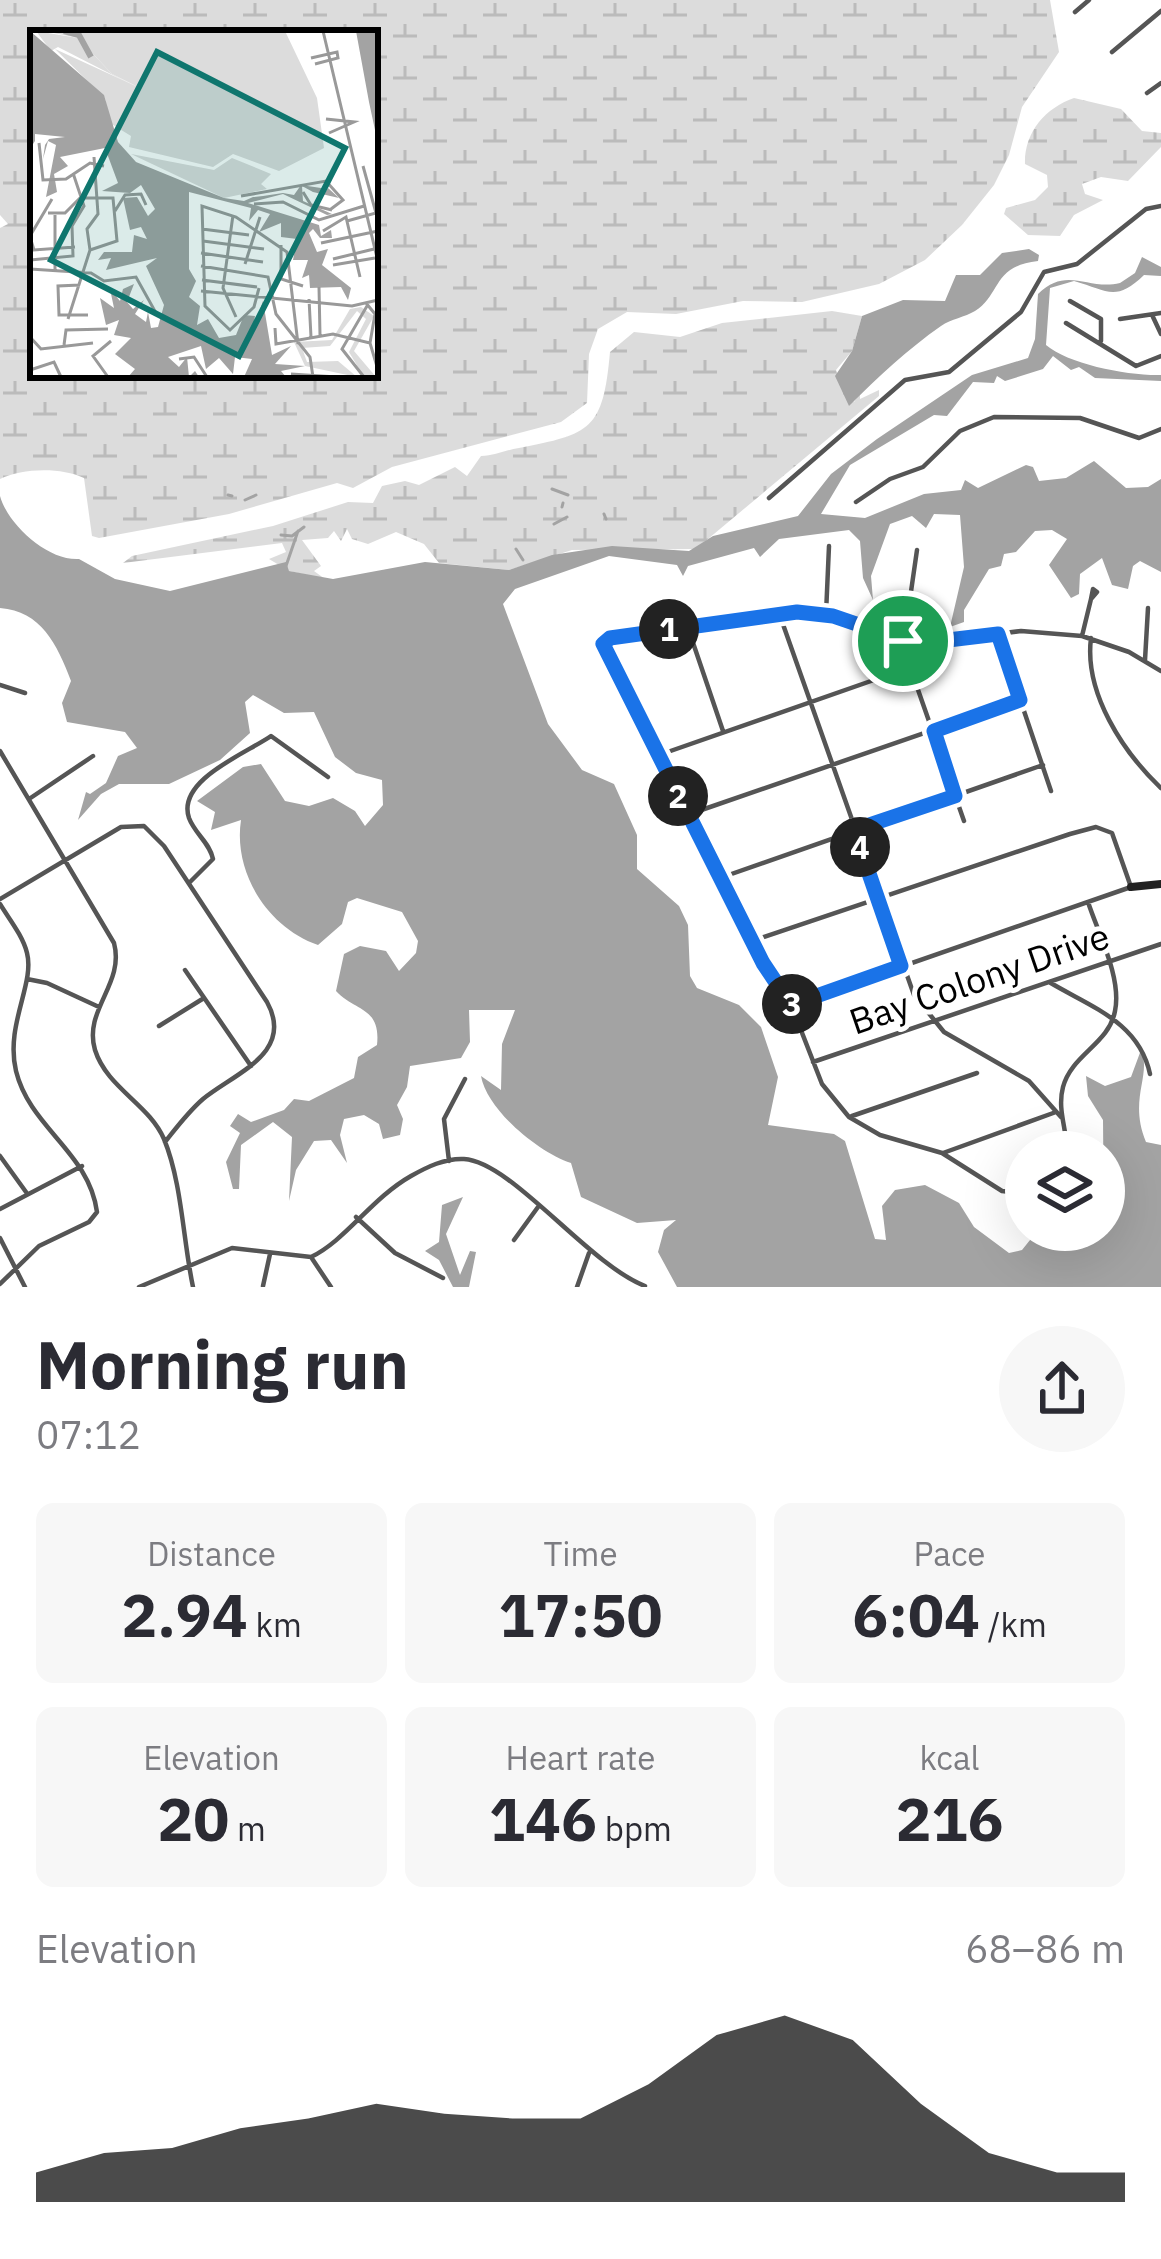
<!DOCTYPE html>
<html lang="en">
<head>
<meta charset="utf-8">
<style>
  :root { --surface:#fff; --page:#f7f7f7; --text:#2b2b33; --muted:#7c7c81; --accent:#000 }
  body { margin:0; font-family:"IBM Plex Sans",sans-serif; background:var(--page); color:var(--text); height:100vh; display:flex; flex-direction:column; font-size:45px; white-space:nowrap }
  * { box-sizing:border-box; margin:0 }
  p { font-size:39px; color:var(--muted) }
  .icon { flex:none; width:66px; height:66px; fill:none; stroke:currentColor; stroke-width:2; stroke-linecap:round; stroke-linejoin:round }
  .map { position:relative; height:1287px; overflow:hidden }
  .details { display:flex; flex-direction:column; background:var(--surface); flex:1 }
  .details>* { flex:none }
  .tools { position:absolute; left:1005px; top:1131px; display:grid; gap:24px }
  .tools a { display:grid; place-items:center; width:120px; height:120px; border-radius:50%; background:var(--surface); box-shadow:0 12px 48px #0002; font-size:60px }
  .pin { position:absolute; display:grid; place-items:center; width:102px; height:102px; color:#fff; margin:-51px; border:6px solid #fff; border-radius:50%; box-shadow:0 3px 12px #0007 }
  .km { position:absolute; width:60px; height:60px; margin:-30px; border-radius:50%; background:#222; color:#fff; font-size:33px; line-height:60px; text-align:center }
  .round { display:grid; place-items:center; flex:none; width:126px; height:126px; border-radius:63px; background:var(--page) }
  .head { display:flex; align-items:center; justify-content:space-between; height:204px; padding:0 36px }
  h1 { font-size:66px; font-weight:700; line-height:90px }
  .figures { display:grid; grid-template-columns:repeat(3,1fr); gap:18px; height:204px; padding:12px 36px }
  .figures div { display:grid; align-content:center; border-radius:18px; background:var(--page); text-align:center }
  .figures b { font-size:60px; font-weight:700 }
  .figures small { font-size:33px; font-weight:400 }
  .figures p { font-size:33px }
  .chart { height:336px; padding:24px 36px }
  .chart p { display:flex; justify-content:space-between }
  .chart svg { width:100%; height:216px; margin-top:12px; fill:var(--accent); opacity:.7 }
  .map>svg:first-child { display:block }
  .wetland { fill:url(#wetland-marsh); fill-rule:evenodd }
  .water { fill:#a3a3a3 }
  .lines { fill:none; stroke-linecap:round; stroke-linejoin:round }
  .stream { stroke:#a3a3a3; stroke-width:3 }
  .street { stroke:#555; stroke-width:4.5 }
  .secondary { stroke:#222; stroke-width:8 }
  .route-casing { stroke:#fff; stroke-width:24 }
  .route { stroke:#1a73e8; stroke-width:15 }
  .labels { text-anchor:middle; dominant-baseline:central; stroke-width:10; stroke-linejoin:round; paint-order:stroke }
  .street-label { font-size:36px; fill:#000; stroke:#fff }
  .inset-river { fill:none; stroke:#a3a3a3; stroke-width:6 }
  .inset-road { fill:none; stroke:#999; stroke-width:3 }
  .view { fill:#0f766e; fill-opacity:0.15; stroke:#0f766e; stroke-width:6 }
  .inset-edge { fill:none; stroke:#000; stroke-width:6 }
</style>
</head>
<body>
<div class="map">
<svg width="1161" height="1287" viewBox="0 0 1161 1287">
  <defs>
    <pattern id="wetland-marsh" width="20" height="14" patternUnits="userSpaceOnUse" patternTransform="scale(3)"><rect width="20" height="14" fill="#dcdcdc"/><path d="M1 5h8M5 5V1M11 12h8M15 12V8" fill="none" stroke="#bbb"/></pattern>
  </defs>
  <rect width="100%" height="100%" fill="#fff"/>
  <path class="wetland" d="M0 0H1050L1059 52 1022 107 1009 155 994 185 962 225 925 260 879 284 802 302 743 301 676 314 627 312 598 329 589 354 587 403 561 422 392 467 353 488 337 483 229 514 99 538 92 536 84 478C61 467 22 468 0 479V228L8 224 0 215ZM33 33H375V375H33V321L27 310 33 308Z
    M1074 98 1121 109 1142 131 1161 133V147L1128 181 1101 177 1082 184 1085 194 1103 200 1074 215 1060 236 1028 235 1004 214 1006 208 1035 200 1048 187 1047 175 1025 164C1024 133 1045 108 1074 98Z
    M832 311 862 316 852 351 836 370 842 390 854 402 860 393V399L879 390V396L696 549 572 550 509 570 439 563 424 544 396 532 368 544 352 539 347 529 341 541 334 531 328 538 302 540 321 566 314 571 325 579 289 571 269 559 286 552 282 543 123 563 132 556 273 526 348 502 373 503 382 486 405 481 419 485 455 467 467 476 481 456C495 456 505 450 519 448 591 434 603 430 610 352L634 332 680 337 722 323Z"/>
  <path class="water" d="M1029 249 1039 255 1038 261C992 266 1001 295 975 311 965 317 951 319 941 326 908 349 878 377 849 406L835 376 852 351 862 316 903 300 945 301 956 275H980L1002 253Z
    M1142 257 1161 267V276L1144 275C1115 303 1107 290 1074 281L1050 288 1046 345C1068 364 1128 376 1161 375V381L1095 378 1079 367 1071 370 1053 356 1043 369 1005 381 997 376 994 383 973 382 947 416 934 415 850 465 821 514 865 518 924 494 961 490 965 480 978 488 1026 465 1033 467 1039 481 1066 478 1094 461 1126 488 1148 487 1161 479V572L1140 561 1133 566 1128 589 1112 585 1102 558 1080 574 1079 594 1071 598 1049 565 1067 539 1052 530 1035 531 1016 552 1004 554 1001 566 989 569 964 610V622L950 627 964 567 960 515 934 514 926 528 912 516 890 524 871 576 873 600 863 578 860 541 849 530 779 539 760 557 754 548 688 566 683 576 677 565 609 556 515 589 503 604 548 724 582 770 614 784 637 835V869L679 906 688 925 690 976 697 988 739 1005 761 1027 778 1077 768 1125 834 1134 845 1141 875 1239 886 1240 882 1206 895 1190 925 1185 959 1203 974 1227 1009 1253 1022 1250 1038 1230H1104L1103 1120 1088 1096 1086 1076 1105 1086 1131 1077 1141 1050C1152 1075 1128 1099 1146 1142L1161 1145V1287H677L658 1252 664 1230 676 1220 637 1223 581 1197 571 1163C538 1152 487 1110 481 1076L501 1090 502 1044 515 1010H469L470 1042 461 1058 410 1066 407 1087 397 1105 403 1119 400 1135 383 1139 379 1124 364 1115 344 1119 340 1135 347 1163 331 1140 314 1141 296 1170 289 1201 292 1137 273 1122 241 1145 239 1189H233L226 1162 240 1133 230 1126 238 1114 251 1122 284 1110 294 1099 309 1101 354 1078 358 1057 377 1045C381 1007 356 1012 336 991L344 954 360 946 386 951 399 971 416 953 418 941 402 912 357 898 348 902 342 924 318 945C267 927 233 872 241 820L211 830 215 812 197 801 243 767 261 764 285 801 309 806 333 798 355 811 365 826 383 805 382 780 356 773 335 757 314 712 284 713 253 695 245 702 250 733 220 760 169 784H119L101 794 78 820 86 792 90 794 106 783 118 756 137 748 125 732 67 722 62 703 71 681C57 644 41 611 0 608V496C8 525 48 561 79 559L115 579 170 591 286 562 289 571 333 579 425 562 509 570 552 555 612 546 689 551 713 536 798 516 831 474 877 439 972 375 1028 358 1035 339 1038 294C1067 265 1088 291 1120 283L1135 273Z
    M463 1197 446 1234 460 1275 470 1251 476 1252 469 1287H453L439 1260 425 1251 439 1242 442 1205Z"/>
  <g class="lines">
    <path class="stream" d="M552 489 568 495
      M228 495 232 496
      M245 500 256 495
      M562 507 563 503
      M604 514 606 519
      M554 524 567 517
      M281 535 292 536 304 527
      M516 549 523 560
      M286 566 298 531"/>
    <path class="street" d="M1075 12 1089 0
      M1112 52 1161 11
      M1147 93 1161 83
      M1070 301 1101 319V341
      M1153 317 1161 334
      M1120 319 1161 313
      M1066 323 1136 366 1161 356
      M769 498 905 380 949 372 1021 312 1044 272 1077 264 1146 209 1161 206
      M856 502 890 479 923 467 960 431 994 417 1080 418 1139 438 1161 429
      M917 550 903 647 964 821
      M1093 589 1097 592 1091 599Z
      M779 613 914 995 944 1032 1029 1081 1061 1117
      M826 614 829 546
      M688 628 723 731
      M998 634 1051 791
      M1082 636 1091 599
      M1091 638C1084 693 1123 752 1161 788
      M1145 660 1148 608
      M0 685 25 693
      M0 751 114 943C125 984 83 1010 95 1050 107 1088 149 1104 164 1139 182 1183 183 1240 193 1287
      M659 755 911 667
      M29 799 93 756
      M687 815 1020 700
      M720 878 1043 765
      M189 883 213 859C210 843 195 834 189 818 176 780 247 753 271 736L328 777
      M0 899 121 827 144 826 164 846 267 1002C295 1053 235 1073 203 1099 188 1112 177 1127 165 1142
      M0 904C9 919 23 936 27 953 35 984 5 1025 16 1071 30 1128 89 1152 97 1212L89 1222 39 1246 0 1284
      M752 941 1070 834 1096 827 1112 833 1131 887 791 1005
      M185 970 251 1066
      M27 979 47 983 99 1007
      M1049 982C1091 1007 1139 1022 1150 1074
      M159 1026 204 998
      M813 1062 1161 944
      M852 1116 977 1073
      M1067 1152C1067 1129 1057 1110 1063 1087 1072 1054 1109 1044 1115 1011 1122 978 1098 933 1088 902
      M943 1153 1056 1112
      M0 1156 26 1192
      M449 1161 444 1119 465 1079
      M1026 1194 1002 1191 942 1153 880 1135 849 1117 822 1084 790 1002 763 963 603 644 609 638 800 612 833 616 915 644 1021 631 1082 636 1129 652 1161 671
      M0 1209 82 1166
      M356 1217 395 1253 443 1278
      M0 1238 25 1287
      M514 1240 538 1207
      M311 1257 331 1287
      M263 1286 270 1254
      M139 1287 232 1248 311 1257C345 1241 372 1198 411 1176 427 1167 445 1158 464 1159 512 1162 588 1264 645 1286
      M577 1287 589 1253"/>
    <path class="secondary" d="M1131 887 1161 884"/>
  </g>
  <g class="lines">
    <g class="route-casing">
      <path id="route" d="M797 612 833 616 915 644 998 634 1020 700 934 731 955 796 854 830 901 966 791 1005 763 963 603 644 610 638Z"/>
    </g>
    <use href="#route" class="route"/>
  </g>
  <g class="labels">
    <g class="street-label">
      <text transform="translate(979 978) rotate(-19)">Bay Colony Drive</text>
    </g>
  </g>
  <g transform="translate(30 30)">
    <rect width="348" height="348" fill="#fff"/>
    <path d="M331 277 344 286 324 321 346 347H334L319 322 336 289 327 281 300 316 272 318 277 332 308 331 327 347 275 336 264 312 302 310 320 279Z" fill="#dcdcdc"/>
    <path d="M6 1 48 8 82 44 110 59 28 17 21 21Z" fill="#dcdcdc"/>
    <path d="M14 1H255L287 68 294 118 249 141 203 124 183 137 99 117 101 106 80 93 75 68 25 19 110 58 82 44 48 8ZM101 124 184 140 202 128 241 144 231 154 237 159 194 168Z" fill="#dcdcdc"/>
    <path d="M0 1 74 65 88 112 106 132 194 168 214 171 223 167 233 166 253 163 264 165 271 155 291 158 295 163 298 158 309 168 283 162 272 156 273 171 302 184 297 185 253 164 218 173 289 195 291 206 301 200 302 208H290L283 199 279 203 287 222 298 219 292 235 321 258 318 270 311 257 280 258 279 245 272 248 278 230H263L267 209 251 207V193L229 202 240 184 228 180 219 191 221 178 159 162V239L166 251 159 267 170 276 167 295 178 289 189 308 206 305 214 285 225 286 222 303 233 271 242 325 261 316 245 334 275 336 251 341 256 347H214L222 329 205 327 203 344 189 328 176 339 171 316 138 327 149 337 157 327 159 347 165 341 169 347H98L105 339 85 324 101 308 84 305 89 290 76 295 70 268 84 278 80 259 90 271 93 259 104 254 97 272 103 279 114 270 105 284 116 292 118 282 121 298 128 297 134 275 116 236 127 228 76 240 81 228 68 230 74 222H102L104 205 117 209 111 197 100 200 93 168 107 167 118 186 125 179 111 155 100 163 72 161 88 153 75 118 30 127 38 136 24 144 27 162 16 167 26 115 18 111 13 129 15 115 19 109 35 107 5 104V111L1 117ZM326 1H348V114L339 72Z" fill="#a3a3a3"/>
    <path class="inset-river" d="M34 1 49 5 61 27"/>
    <path class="inset-road" d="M293 1 348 232M281 28 307 22 308 28 285 34M296 89 324 92 299 103M9 113 13 150 36 149 60 133 74 136M273 162 281 175 302 180M211 166 296 151 313 170 301 179M224 174 253 172 289 190 334 176M85 181 95 165 111 164 116 175M18 183H35L50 168H83L87 211 60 220M25 185V241M203 185 193 258 206 287M317 191 346 183 333 136M172 199 219 205M293 201 316 187 330 247M0 206 22 169M0 207 4 220 45 217M173 211 234 219M291 213 348 201M251 215V249L273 256M171 223 233 232M303 229 344 219M0 230 43 226 42 196 54 176 43 143M215 234 230 187M303 235 345 228M171 236 238 247 246 284 280 327 283 347M0 239 61 243 74 251 106 247 126 283M172 250 227 257M50 255 28 256 29 285H58M289 257 290 305M229 258 224 277 200 300 175 276 172 176 206 187 257 222 268 314M171 261 322 276 348 270M279 269 281 307M336 273 345 284 340 313M38 289 60 220 57 199 68 184 64 127M245 298 246 314 303 304 340 313 348 340M0 307 11 319 63 313M34 315 36 300 78 299M149 329 164 327 177 347M0 340 24 332 31 347M261 344 307 347M78 347 63 326 81 311M334 347 312 319 337 276"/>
    <path class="view" d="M127 22 315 118 209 326 21 230Z"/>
    <rect width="348" height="348" class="inset-edge"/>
  </g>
</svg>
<div class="tools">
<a><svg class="icon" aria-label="layers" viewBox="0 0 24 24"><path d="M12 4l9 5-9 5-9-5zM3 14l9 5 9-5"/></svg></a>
</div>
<div class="pin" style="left:903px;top:641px;background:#1e9e55"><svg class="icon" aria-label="arrive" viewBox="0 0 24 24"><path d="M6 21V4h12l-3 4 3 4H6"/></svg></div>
<b class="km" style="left:669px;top:629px">1</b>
<b class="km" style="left:678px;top:796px">2</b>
<b class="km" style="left:792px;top:1004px">3</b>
<b class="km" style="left:860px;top:847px">4</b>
</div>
<section class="details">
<div class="head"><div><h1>Morning run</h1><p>07:12</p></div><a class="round"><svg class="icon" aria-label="share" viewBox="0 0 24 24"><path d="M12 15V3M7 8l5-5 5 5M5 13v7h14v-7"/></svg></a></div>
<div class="figures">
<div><p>Distance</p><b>2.94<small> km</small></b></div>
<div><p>Time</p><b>17:50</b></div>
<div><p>Pace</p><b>6:04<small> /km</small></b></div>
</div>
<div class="figures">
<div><p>Elevation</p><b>20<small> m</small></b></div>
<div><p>Heart rate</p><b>146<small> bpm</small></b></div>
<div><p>kcal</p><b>216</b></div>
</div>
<div class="chart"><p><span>Elevation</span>68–86 m</p>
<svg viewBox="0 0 160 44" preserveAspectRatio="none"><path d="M0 44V38L10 34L20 33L30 29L40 27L50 24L60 26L70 27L80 27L90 20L100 10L110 6L120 11L130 24L140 34L150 38L160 38V44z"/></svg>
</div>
</section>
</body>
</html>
